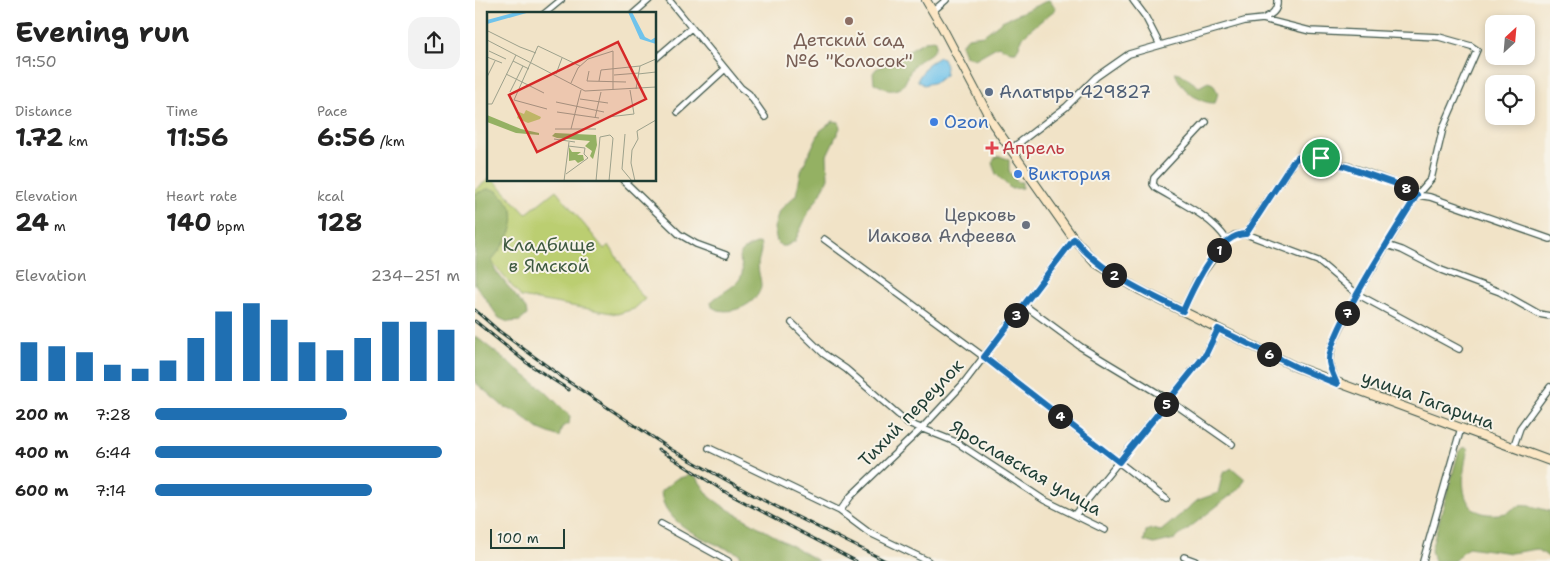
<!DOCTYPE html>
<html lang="en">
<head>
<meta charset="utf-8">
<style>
  :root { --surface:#fff; --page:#f2f2f2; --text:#222; --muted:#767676; --accent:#1f6fb2 }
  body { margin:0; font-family:"Shantell Sans",sans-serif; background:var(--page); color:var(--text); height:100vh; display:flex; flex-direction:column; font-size:19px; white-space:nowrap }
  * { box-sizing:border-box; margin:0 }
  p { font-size:16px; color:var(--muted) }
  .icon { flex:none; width:28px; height:28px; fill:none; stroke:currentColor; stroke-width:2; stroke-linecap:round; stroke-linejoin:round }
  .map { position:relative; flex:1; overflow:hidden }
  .details { display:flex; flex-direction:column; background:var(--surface); width:475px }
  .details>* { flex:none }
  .needle { width:32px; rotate:26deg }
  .buttons { position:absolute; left:1010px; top:15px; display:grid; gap:10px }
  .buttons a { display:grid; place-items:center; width:50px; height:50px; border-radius:10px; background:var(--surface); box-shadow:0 2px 8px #0003; font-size:25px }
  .scale { position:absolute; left:15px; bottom:12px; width:75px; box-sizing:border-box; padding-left:5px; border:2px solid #1f3d34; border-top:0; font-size:14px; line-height:18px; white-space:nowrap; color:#1f3d34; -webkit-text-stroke:4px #f7f3e8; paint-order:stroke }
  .pin { position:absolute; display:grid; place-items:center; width:42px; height:42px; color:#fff; margin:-21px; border:2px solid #fff; border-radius:50%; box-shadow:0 1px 5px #0007 }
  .km { position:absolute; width:25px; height:25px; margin:-12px; border-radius:50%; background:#222; color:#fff; font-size:14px; line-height:25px; text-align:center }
  .round { display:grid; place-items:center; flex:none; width:52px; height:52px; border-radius:15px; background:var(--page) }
  .headline { display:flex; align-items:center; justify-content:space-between; height:85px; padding:0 15px }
  h1 { font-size:28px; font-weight:700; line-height:38px }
  .figures { display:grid; grid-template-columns:repeat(3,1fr); gap:8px; height:85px; padding:5px 15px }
  .figures div { display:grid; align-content:center }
  .figures b { font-size:25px; font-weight:700 }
  .figures small { font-size:14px; font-weight:400 }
  .figures p { font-size:14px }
  .chart { height:140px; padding:10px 15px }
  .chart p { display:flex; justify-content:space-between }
  .chart svg { width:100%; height:90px; margin-top:5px; stroke:var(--accent); stroke-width:6 }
  ul { padding:0 15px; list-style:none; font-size:16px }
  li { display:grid; grid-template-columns:80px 60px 1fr; align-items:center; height:38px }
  li i { height:12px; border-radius:6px; background:var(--accent) }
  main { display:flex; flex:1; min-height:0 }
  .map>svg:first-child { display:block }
  .green { fill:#bbce71; stroke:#6d8652 }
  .forest { fill:#94b163; stroke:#5a774c }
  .water { fill:#6fc3eb; stroke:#478090 }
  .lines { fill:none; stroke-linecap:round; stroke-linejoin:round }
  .street-casing { stroke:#3e564a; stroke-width:8 }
  .secondary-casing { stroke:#3e564a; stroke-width:10 }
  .street { stroke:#fff; stroke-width:5.5 }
  .secondary { stroke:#fbe6c4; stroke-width:8 }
  .rail-casing { stroke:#1f3d34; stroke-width:3 }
  .rail { stroke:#f7f3e8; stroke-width:1; stroke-dasharray:4; stroke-linecap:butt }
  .route-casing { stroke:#fff; stroke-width:10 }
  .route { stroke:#1f6fb2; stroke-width:6 }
  .education-dot { fill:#8d6e63; stroke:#f7f3e8; stroke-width:2 }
  .service-dot { fill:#5c6f8a; stroke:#f7f3e8; stroke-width:2 }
  .shop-dot { fill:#3f7fe0; stroke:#f7f3e8; stroke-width:2 }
  .health-dot { fill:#e0444e; stroke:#f7f3e8; stroke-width:2 }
  .worship-dot { fill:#6b7280; stroke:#f7f3e8; stroke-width:2 }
  .labels { text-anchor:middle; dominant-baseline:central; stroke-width:4; stroke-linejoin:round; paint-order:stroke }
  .education-label { font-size:18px; fill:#785e54; stroke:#f7f3e8 }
  .service-label { font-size:18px; fill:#4e5e75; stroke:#f7f3e8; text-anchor:start }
  .shop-label { font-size:18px; fill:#366cbe; stroke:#f7f3e8; text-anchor:start }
  .health-label { font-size:18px; fill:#be3a42; stroke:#f7f3e8; text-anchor:start }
  .worship-label { font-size:18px; fill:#5b616d; stroke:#f7f3e8; text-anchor:end }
  .park-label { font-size:18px; fill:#3e5a40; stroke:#f7f3e8 }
  .street-label { font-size:18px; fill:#1f3d34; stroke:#f7f3e8 }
  .inset-road { fill:none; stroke:#9da18c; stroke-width:1 }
  .view { fill:#d62828; fill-opacity:0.15; stroke:#d62828; stroke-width:2.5 }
  .inset-edge { fill:none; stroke:#1f3d34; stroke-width:2.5 }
</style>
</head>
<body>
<main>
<section class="details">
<div class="headline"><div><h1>Evening run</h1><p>19:50</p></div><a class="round"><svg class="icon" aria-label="share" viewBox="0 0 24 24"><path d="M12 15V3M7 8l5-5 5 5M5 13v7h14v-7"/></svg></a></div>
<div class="figures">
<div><p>Distance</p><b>1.72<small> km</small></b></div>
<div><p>Time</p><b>11:56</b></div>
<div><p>Pace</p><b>6:56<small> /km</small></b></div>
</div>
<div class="figures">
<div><p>Elevation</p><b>24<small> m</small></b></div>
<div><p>Heart rate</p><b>140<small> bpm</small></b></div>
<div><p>kcal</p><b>128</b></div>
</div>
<div class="chart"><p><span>Elevation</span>234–251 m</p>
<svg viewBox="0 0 160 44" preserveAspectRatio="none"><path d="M5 44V25M15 44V27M25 44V30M35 44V36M45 44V38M55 44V34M65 44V23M75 44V10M85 44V6M95 44V14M105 44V25M115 44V29M125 44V23M135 44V15M145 44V15M155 44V19"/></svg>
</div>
<ul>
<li><b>200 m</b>7:28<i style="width:63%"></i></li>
<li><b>400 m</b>6:44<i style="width:94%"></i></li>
<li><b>600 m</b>7:14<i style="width:71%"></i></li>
</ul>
</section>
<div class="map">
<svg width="1075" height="561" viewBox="0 0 1075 561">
  <rect width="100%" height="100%" fill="#f7f3e8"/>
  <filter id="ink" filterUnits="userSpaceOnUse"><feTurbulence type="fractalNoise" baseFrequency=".02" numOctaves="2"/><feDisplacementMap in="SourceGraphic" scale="10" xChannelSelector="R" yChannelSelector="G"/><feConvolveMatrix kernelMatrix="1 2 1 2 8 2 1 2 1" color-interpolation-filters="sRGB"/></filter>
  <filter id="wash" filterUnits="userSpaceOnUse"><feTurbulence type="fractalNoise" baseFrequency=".0096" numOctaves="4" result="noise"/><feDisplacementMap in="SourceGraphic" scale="20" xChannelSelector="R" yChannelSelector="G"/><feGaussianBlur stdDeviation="1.12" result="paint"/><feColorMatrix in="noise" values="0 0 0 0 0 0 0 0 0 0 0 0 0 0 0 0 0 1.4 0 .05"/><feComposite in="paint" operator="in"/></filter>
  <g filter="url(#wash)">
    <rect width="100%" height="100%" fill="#f1e3c7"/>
    <path class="green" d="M14 179 19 180 51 214 81 190 129 249 134 245 163 291 170 299 159 309 142 314 46 297 0 242V190Z"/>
    <path class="forest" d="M574 0 581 9 556 29 548 37 541 52H536L523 46 500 59 490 55 486 45 493 37 509 35 527 21Z
      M460 40C463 56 448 55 439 65 430 76 433 92 413 90L399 83 398 73 401 69 450 41Z
      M700 72 705 73 724 87 733 82 738 84 743 93 740 103C723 104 704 87 700 72Z
      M358 121 364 122 365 128 352 155 353 178 346 193 334 211 320 241 311 246H306L302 242 299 228 304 211 321 195 327 168 345 131Z
      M525 156 534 160V171L542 182H547V188L536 189 521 174 517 163 520 158Z
      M13 189C21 189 24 192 29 198 50 220 32 240 17 260L20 270 51 309 52 315 45 321 33 322 24 318 0 284V194Z
      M285 243C288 252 283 257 283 266 283 272 286 279 286 285 285 304 253 318 237 307L236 302C250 288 277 283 264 258 267 248 276 246 285 243Z
      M0 336 71 392 95 416 94 424 87 427 84 437 64 429 40 411 30 408 0 382Z
      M988 447 993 449C985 482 982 522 1031 513 1036 511 1039 507 1044 506 1053 504 1066 509 1075 511V558L1062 549 1036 553 993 547 979 561H959L956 550 984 451Z
      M757 468 770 479 765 488 700 539 679 544 669 541 671 531 676 529 686 531 723 500 743 493 748 473Z
      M215 475 221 477 235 497 249 507 343 561H265V554C238 543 187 526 186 491L201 479Z"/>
    <path class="water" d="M464 57 468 58 471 66 470 75 461 82 449 85 442 80 453 64Z"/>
  </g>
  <g filter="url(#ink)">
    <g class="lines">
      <g class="street-casing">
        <path id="street" d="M194 0 266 88 274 94 290 117
          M658 0 670 16 684 43
          M458 11 471 0
          M69 14 86 0
          M158 14 174 0
          M788 19C797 14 803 11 802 0
          M180 59 216 28
          M203 112 250 69
          M731 122 679 178 678 184 681 188C706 203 736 216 752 240L760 235 771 234 843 261 882 294 984 349
          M536 149 591 107 621 77 654 54 770 21 788 19 835 31 964 37 996 46 1002 50 968 128 956 179 942 195 882 294 858 343 854 361 861 383
          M148 180 204 234 221 244 251 255
          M771 234 818 162C834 146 909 180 930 187L942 195 955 197 1075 239
          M349 239 509 357 691 499
          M912 245 927 250 966 270 1025 292 1064 314 1075 316
          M549 305 606 347 694 400 757 444
          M708 311 721 282 752 240
          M317 323 349 354 371 369 433 423 481 442 569 500 630 530
          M234 448 365 511 393 532 453 561
          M1038 448 1045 428 1075 387
          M365 511 376 496 447 428 488 384 599 239
          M601 514 731 354 743 329
          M186 524 253 561
          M709 557 720 561
          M948 561 986 428"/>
      </g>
      <g class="secondary-casing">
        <path id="secondary" d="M451 0 467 27 518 124 599 239 622 264 663 289 821 367 1075 461"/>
      </g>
      <use href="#street" class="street"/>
      <use href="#secondary" class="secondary"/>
      <g class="rail-casing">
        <path id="rail" d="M0 310 24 331 91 380 197 450 280 496 411 561
          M0 321 52 363 94 390
          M183 449 252 493 381 561"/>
      </g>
      <use href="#rail" class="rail"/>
    </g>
  </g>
  <g class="lines" filter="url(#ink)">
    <g class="route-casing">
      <path id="route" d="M829 156 846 158 930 187 942 195C925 223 851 336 854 362 855 369 859 377 862 384L821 367 743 329 731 354 644 462 509 357 599 239C628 274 668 291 708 311 718 288 743 233 771 234L818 162 822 158Z"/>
    </g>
    <use href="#route" class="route"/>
  </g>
  <circle class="education-dot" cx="374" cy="21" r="5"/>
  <circle class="service-dot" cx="514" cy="92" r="5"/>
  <g class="shop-dot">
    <circle cx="459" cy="122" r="5"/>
    <circle cx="543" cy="174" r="5"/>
  </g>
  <path class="health-dot" d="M514.5 140.5h5v5h5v5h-5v5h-5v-5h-5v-5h5z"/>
  <circle class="worship-dot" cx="551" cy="225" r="5"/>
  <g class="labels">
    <g class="education-label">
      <text x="374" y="40">Детский сад<tspan x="374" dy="21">№6 "Колосок"</tspan></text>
    </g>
    <g class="service-label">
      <text x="524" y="92">Алатырь 429827</text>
    </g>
    <g class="shop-label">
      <text x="469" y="122">Ozon</text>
      <text x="553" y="174">Виктория</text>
    </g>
    <g class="health-label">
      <text x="527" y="148">Апрель</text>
    </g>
    <g class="worship-label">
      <text x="541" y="215">Церковь<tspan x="541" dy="21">Иакова Алфеева</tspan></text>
    </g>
    <g class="park-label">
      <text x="74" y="245">Кладбище<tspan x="74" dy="21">в Ямской</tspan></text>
    </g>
    <g class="street-label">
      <text transform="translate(953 400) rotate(20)">улица Гагарина</text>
      <text transform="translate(436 413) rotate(-46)">Тихий переулок</text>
      <text transform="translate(551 468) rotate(30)">Ярославская улица</text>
    </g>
  </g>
  <g transform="translate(12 12)">
    <rect width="169" height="169" fill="#f1e3c7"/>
    <path d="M39 98 54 105 53 107 41 111 30 106 32 100 37 102Z" fill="#bbce71"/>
    <path d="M0 103 34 117 52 121V123L29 121 8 113 0 110ZM68 121 109 123 110 133 106 147 103 144 105 139 98 134 103 129 70 126 65 124ZM82 135 85 140H94L90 143H96L97 148 91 151 88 148 82 149Z" fill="#94b163"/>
    <path d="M29 0H43L0 12V8ZM141 0H145L158 25 164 28 169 25V32L153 27Z" fill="#6fc3eb"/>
    <path class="inset-road" d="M1 19 33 35M0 28 98 79 169 75M33 35 49 41M2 39 19 47M0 45 15 51M26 49 42 57M102 59 100 69 139 70M19 62 57 81M69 62 75 46M151 62 169 60M127 63 152 61M0 65 8 49M112 69 114 58 153 54 169 47M84 71 91 56 101 47 126 39V78M149 77 153 54M23 80 36 54M93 87 121 91M69 90 117 100M0 92H5L29 43M60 97 27 88 51 34 93 54M70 100 112 106M121 105 147 102 143 78M108 106 114 80M68 117H109M84 117 94 78M138 122 135 157 145 169M67 127 88 130M79 162 101 146 97 142 98 136 81 134M77 169 82 130M109 169 113 125 123 123 126 126 122 169M148 169 144 151 145 138 151 127 150 119 169 108"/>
    <path class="view" d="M131 30 159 87 50 140 22 83Z"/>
    <rect width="169" height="169" class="inset-edge"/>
  </g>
</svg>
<div class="buttons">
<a><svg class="needle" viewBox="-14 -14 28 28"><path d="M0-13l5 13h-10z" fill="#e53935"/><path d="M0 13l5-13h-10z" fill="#767676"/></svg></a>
<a><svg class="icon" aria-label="locate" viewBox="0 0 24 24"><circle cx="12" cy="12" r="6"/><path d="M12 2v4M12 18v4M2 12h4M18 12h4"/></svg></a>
</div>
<div class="scale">100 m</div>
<div class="pin" style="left:846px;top:158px;background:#1e9e55"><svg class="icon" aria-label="arrive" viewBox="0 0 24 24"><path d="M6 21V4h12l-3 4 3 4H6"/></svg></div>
<b class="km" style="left:744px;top:250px">1</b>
<b class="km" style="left:639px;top:275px">2</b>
<b class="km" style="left:541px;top:315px">3</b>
<b class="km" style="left:585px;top:416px">4</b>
<b class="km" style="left:691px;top:404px">5</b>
<b class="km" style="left:794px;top:354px">6</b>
<b class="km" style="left:872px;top:313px">7</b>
<b class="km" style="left:931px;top:188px">8</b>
</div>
</main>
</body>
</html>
